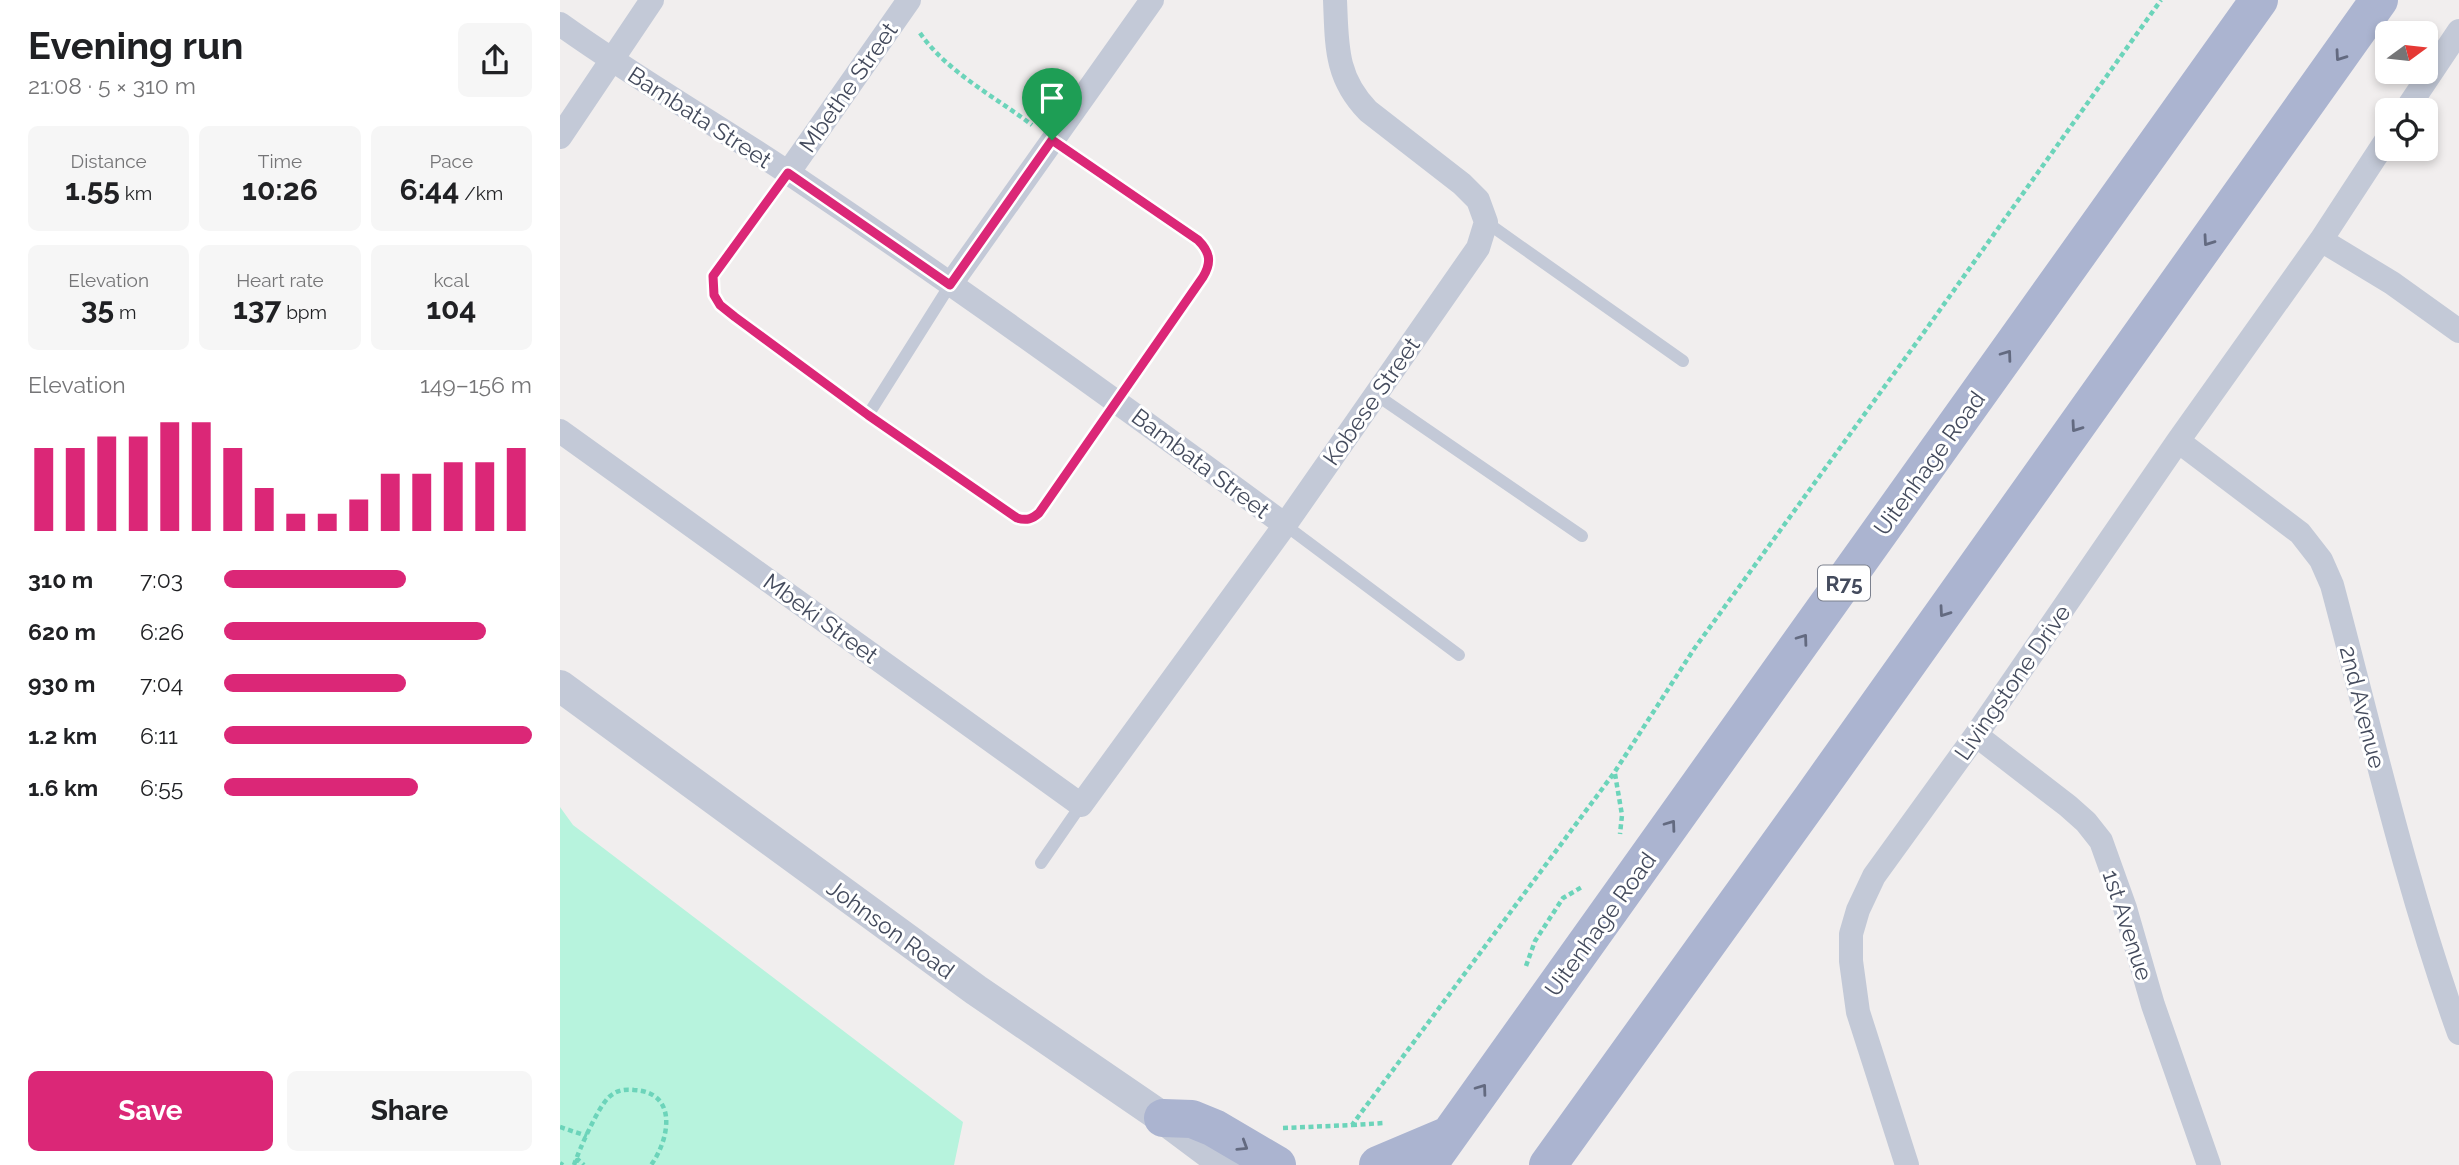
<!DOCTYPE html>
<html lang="en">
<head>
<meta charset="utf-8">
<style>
  :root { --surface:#fff; --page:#f6f6f6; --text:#202124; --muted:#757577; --accent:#db2777 }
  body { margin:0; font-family:Raleway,sans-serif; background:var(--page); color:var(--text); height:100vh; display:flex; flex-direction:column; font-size:26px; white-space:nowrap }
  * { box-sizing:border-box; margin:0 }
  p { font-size:23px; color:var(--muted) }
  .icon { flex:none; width:38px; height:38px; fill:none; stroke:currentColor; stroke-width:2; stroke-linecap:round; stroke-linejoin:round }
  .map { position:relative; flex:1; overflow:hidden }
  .sheet { display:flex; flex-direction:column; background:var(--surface); width:560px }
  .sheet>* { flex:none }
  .needle { width:46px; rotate:75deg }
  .controls { position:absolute; left:1815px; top:21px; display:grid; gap:14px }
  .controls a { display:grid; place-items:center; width:63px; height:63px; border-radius:10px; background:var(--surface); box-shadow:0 4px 10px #0003; font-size:35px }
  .pin { position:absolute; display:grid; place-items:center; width:60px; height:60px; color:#fff; margin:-72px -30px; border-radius:50% 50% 50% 0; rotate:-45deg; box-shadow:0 0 7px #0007 }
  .pin .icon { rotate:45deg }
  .round { display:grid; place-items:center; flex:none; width:74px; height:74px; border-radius:10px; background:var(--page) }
  .overview { display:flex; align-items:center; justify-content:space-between; height:119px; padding:0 28px }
  h1 { font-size:38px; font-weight:700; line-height:52px }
  .stats { display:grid; grid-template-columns:repeat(3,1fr); gap:10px; height:119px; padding:7px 28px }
  .stats div { display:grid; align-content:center; border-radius:10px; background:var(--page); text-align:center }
  .stats b { font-size:30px; font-weight:700 }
  .stats small { font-size:19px; font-weight:400 }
  .stats p { font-size:19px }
  .chart { height:196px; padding:14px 28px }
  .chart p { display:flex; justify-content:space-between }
  .chart svg { width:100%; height:126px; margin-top:7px; stroke:var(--accent); stroke-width:6 }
  .action { display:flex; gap:14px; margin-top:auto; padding:14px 28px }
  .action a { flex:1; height:80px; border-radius:10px; background:var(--accent); color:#fff; font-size:28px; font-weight:700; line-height:80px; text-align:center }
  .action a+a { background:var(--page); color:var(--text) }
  ul { padding:0 28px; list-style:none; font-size:23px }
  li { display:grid; grid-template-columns:112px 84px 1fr; align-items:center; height:52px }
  li i { height:18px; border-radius:9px; background:var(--accent) }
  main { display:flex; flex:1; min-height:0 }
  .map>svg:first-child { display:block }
  .green { fill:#b7f3dd }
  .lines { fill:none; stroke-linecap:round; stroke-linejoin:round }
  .path { stroke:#6cd4ba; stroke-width:4.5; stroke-dasharray:5 3.5; stroke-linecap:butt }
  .service { stroke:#c3c9d7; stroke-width:12 }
  .minor { stroke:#c3c9d7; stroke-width:24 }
  .tertiary { stroke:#c3c9d7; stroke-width:32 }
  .primary { stroke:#abb4d0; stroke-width:38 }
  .oneway { stroke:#636a80 }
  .route-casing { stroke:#fff; stroke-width:14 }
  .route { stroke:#db2777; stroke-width:9 }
  .labels { text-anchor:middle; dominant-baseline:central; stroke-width:6; stroke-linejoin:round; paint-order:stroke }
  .shield { fill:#fff; stroke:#7c818e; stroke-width:2 }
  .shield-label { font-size:21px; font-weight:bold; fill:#444b5d }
  .street-label { font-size:23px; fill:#444b5d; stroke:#fff }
</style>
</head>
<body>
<main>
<section class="sheet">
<div class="overview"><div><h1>Evening run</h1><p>21:08 · 5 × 310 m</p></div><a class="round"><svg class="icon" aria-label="share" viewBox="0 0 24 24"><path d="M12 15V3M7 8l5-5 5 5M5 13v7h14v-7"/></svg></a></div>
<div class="stats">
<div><p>Distance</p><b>1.55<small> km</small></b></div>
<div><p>Time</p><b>10:26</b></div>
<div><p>Pace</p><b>6:44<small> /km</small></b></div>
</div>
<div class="stats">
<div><p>Elevation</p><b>35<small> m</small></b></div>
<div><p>Heart rate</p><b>137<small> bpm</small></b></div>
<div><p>kcal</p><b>104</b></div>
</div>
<div class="chart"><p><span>Elevation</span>149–156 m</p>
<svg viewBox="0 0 160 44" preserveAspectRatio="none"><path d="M5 44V15M15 44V15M25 44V11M35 44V11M45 44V6M55 44V6M65 44V15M75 44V29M85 44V38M95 44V38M105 44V33M115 44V24M125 44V24M135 44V20M145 44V20M155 44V15"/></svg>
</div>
<ul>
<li><b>310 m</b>7:03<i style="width:59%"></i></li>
<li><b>620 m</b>6:26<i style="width:85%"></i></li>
<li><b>930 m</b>7:04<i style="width:59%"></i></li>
<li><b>1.2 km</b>6:11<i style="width:100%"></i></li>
<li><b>1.6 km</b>6:55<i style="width:63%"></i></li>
</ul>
<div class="action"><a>Save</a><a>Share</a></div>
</section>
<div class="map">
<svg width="1899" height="1165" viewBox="0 0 1899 1165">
  <rect width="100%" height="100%" fill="#f1eeee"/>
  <path class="green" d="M0 807 13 825 403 1122 394 1165H0Z"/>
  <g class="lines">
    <path class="path" d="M360 33C387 72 434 96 472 125
      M1055 774 1062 815 1060 834
      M966 966 975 941 1003 898 1022 887
      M792 1125 824 1123
      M0 1127 27 1136
      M723 1128 792 1125 1054 773 1134 649 1362 335 1601 0
      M16 1158 24 1165
      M0 1163 3 1165
      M14 1165C19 1150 38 1107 49 1097 57 1090 64 1089 74 1090 118 1092 110 1139 91 1165"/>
    <path class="service" d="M228 173 153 276 154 295 160 305 308 415 457 518C466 521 472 519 479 513L643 277C652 262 650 252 638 240L492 140
      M926 222 1123 361
      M815 394 1022 536
      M308 415 390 285
      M725 525 899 655
      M481 863 521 805"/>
    <path class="minor" d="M0 24C74 77 154 123 230 174 398 287 563 405 725 525
      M1846 110 1899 31
      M0 137 92 0
      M228 173 349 0
      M1761 240 1832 283 1899 331
      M390 285 592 0
      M0 431 521 805 725 525 918 248 926 222 918 200 902 184 808 111C775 77 777 45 775 0
      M1618 441 1740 533 1761 560 1772 585C1812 735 1846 886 1899 1033
      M1416 735 1508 806 1526 822 1541 841 1565 908 1593 1005 1649 1165
      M1347 1165 1298 1012 1291 961V934L1298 910 1314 876 1416 735 1618 441 1761 240 1827 139"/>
    <path class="tertiary" d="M0 686 416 990 603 1118 666 1165"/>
    <path class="primary" d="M603 1118 632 1119 654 1128 717 1165
      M818 1165 889 1135
      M868 1165 1699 0
      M988 1165 1252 798 1819 0"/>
  </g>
  <defs><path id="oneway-chevron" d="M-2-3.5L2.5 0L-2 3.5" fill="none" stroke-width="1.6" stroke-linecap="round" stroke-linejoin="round" transform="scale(1.75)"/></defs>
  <g class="oneway">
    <use href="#oneway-chevron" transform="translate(1780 56) rotate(125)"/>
    <use href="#oneway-chevron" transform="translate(1648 241) rotate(125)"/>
    <use href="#oneway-chevron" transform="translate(1447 355) rotate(-54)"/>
    <use href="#oneway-chevron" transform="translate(1516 427) rotate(125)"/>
    <use href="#oneway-chevron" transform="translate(1384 612) rotate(125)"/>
    <use href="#oneway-chevron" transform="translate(1243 639) rotate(-54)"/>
    <use href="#oneway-chevron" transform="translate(1111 825) rotate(-54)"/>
    <use href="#oneway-chevron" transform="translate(922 1089) rotate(-54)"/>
    <use href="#oneway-chevron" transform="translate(683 1146) rotate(32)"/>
  </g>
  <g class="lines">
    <g class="route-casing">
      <path id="route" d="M492 140 638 240C650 252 652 262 643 277L479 513C472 519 467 521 457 518L308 415 175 317 160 305 154 295 153 276 228 173 390 285Z"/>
    </g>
    <use href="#route" class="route"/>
  </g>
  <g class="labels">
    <rect class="shield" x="1258" y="565.5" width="52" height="35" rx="5"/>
    <g class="shield-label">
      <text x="1284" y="583">R75</text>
    </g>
    <g class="street-label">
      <text transform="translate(288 87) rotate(-55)">Mbethe Street</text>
      <text transform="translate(140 117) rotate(33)">Bambata Street</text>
      <text transform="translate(811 401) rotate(-55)">Kobese Street</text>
      <text transform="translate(641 463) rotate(37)">Bambata Street</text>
      <text transform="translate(1369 463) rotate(-54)">Uitenhage Road</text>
      <text transform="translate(261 618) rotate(36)">Mbeki Street</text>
      <text transform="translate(1452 682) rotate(-55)">Livingstone Drive</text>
      <text transform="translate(1803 707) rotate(76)">2nd Avenue</text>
      <text transform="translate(1040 924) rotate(-54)">Uitenhage Road</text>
      <text transform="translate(1568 925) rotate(72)">1st Avenue</text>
      <text transform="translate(331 929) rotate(36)">Johnson Road</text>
    </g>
  </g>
</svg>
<div class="controls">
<a><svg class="needle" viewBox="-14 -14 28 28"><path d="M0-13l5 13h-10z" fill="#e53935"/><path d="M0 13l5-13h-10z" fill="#757577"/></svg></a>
<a><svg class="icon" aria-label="locate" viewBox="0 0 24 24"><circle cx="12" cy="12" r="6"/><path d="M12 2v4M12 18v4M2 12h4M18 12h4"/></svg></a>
</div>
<div class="pin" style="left:492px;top:140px;background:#1e9e55"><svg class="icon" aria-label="arrive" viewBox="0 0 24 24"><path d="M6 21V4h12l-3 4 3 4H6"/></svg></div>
</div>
</main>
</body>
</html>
